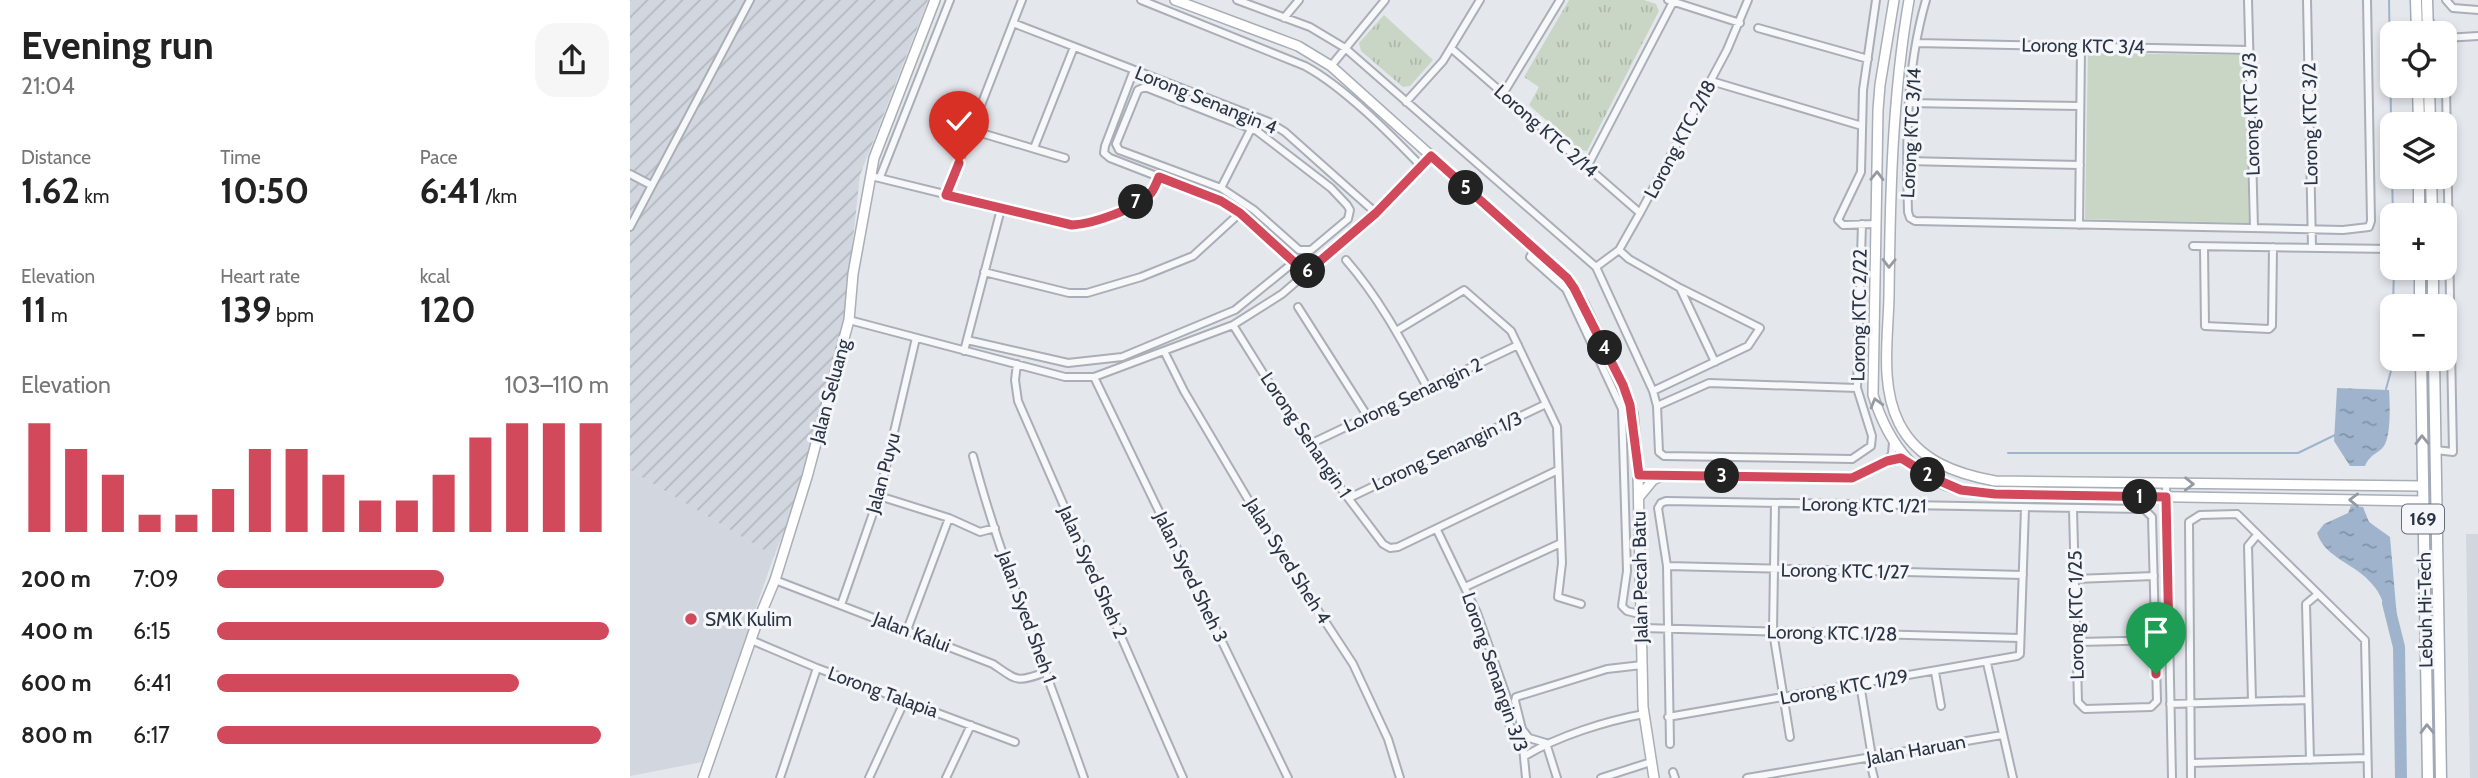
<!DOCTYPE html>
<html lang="en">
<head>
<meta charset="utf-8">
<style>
  :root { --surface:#fff; --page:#f6f6f6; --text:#222; --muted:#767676; --accent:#d1495b }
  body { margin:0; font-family:Cabin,sans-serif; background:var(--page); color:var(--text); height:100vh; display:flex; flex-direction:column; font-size:26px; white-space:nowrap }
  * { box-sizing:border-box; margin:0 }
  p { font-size:23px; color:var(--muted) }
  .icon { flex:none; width:38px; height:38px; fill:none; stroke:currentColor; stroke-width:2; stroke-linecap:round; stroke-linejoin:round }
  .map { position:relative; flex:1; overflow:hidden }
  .side { display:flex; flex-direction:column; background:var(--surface); width:630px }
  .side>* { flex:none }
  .controls { position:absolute; left:1750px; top:21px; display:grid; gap:14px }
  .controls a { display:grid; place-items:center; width:77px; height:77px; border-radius:14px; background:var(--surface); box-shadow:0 4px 10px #0003; font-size:35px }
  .pin { position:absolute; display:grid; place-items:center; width:60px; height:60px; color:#fff; margin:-72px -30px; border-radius:50% 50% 50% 0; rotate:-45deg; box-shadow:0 0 7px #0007 }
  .pin .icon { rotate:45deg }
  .km { position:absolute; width:35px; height:35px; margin:-18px; border-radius:50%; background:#222; color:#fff; font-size:19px; line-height:35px; text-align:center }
  .round { display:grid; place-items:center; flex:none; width:74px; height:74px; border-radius:21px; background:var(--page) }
  .summary { display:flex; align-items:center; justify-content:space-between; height:119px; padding:0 21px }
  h1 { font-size:38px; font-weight:700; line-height:52px }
  .stats { display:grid; grid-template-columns:repeat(3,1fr); gap:10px; height:119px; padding:7px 21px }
  .stats div { display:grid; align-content:center }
  .stats b { font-size:35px; font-weight:700 }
  .stats small { font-size:19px; font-weight:400 }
  .stats p { font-size:19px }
  .chart { height:196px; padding:14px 21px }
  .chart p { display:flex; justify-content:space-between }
  .chart svg { width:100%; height:126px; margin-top:7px; stroke:var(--accent); stroke-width:6 }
  ul { padding:0 21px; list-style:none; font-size:23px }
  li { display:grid; grid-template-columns:112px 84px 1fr; align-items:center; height:52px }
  li i { height:18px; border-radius:9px; background:var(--accent) }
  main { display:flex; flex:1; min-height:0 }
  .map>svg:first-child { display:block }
  .built { fill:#d2d6de }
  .industrial { fill:url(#industrial-furrows) }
  .grass { fill:url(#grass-tufts) }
  .park { fill:#c9d6c5 }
  .water { fill:url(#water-ripples) }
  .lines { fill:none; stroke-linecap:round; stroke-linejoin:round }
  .stream { stroke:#9fb4cc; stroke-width:2 }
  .river { stroke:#9fb4cc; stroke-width:12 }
  .street-casing { stroke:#a9aeb7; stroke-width:10 }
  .secondary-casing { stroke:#a9aeb7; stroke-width:12 }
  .primary-casing { stroke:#a3abb8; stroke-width:13 }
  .street { stroke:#f7f8fa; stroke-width:6 }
  .secondary { stroke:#fff; stroke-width:9 }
  .primary { stroke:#fff; stroke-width:10 }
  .oneway { stroke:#959aa2 }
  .route-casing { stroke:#fff; stroke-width:14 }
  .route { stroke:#d1495b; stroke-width:9 }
  .poi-dot { fill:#d1495b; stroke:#f4f6f9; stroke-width:2.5 }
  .labels { text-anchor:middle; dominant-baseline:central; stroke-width:6; stroke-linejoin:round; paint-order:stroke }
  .shield { fill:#f4f6f9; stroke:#676e7b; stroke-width:2 }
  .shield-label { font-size:18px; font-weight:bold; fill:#2b3445 }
  .street-label { font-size:19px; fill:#2b3445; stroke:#f4f6f9 }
  .poi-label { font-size:19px; fill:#2b3445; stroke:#f4f6f9; text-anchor:start }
</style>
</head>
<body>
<main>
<section class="side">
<div class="summary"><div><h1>Evening run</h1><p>21:04</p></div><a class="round"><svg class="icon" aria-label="share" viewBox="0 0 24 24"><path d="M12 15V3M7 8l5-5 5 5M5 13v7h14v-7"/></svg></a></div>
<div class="stats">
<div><p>Distance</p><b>1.62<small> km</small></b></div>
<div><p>Time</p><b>10:50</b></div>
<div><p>Pace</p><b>6:41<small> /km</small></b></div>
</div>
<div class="stats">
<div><p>Elevation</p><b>11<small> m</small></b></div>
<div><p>Heart rate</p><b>139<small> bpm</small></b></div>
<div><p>kcal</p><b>120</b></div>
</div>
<div class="chart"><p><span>Elevation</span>103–110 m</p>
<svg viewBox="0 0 160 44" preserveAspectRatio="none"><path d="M5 44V6M15 44V15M25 44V24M35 44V38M45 44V38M55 44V29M65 44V15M75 44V15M85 44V24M95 44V33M105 44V33M115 44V24M125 44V11M135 44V6M145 44V6M155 44V6"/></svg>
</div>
<ul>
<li><b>200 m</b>7:09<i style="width:58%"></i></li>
<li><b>400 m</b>6:15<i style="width:100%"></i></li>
<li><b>600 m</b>6:41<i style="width:77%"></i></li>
<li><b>800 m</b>6:17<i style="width:98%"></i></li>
</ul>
</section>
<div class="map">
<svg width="1848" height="778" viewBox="0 0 1848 778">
  <defs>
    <pattern id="industrial-furrows" width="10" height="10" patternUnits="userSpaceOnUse" patternTransform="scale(1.75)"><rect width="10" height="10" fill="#d2d6de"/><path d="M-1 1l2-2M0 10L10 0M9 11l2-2" fill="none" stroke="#b4b8c0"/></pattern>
    <pattern id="grass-tufts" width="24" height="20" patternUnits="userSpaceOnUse" patternTransform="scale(1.75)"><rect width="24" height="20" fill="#c9d6c5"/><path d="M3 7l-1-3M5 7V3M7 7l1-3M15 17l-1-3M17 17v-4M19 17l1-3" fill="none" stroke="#adb8ab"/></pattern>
    <pattern id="water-ripples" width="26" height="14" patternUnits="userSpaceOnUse" patternTransform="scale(1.75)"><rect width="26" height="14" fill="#9fb4cc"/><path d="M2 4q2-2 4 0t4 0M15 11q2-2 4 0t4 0" fill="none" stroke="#8293a7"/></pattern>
  </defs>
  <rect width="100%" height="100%" fill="#e4e7ec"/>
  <path class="built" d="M0 470 144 556 72 762 0 776Z
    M1836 534H1848V778H1840Z"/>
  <path class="industrial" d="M0 0H298L230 175 214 320 210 342 159 519 144 556 0 470Z"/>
  <path class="grass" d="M939 0H1014L1026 4 1029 11 957 151 950 150 899 105 909 87 894 77Z
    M754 15 803 60 780 86 773 87 731 51 729 43Z"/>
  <path class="park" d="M1458 53 1614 55 1619 223 1455 219Z"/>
  <path class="water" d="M1707 388 1759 390C1760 404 1761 436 1754 446 1747 455 1741 453 1735 466H1720L1704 441Z
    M1721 506 1733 507 1739 522 1760 537 1767 618 1758 619C1755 606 1751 594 1742 584 1726 564 1695 558 1687 533L1694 524 1718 513Z"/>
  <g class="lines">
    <path class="stream" d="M1759 0 1762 176
      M1762 178 1763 215
      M1763 306 1764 268
      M1756 389 1761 371 1762 323
      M1378 453H1668L1705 435"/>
    <path class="river" d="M1758 603 1769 647 1771 778"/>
    <g class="street-casing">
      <path id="street" d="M511 0 675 66C714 87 760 134 791 166
        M607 0 680 27 715 48 966 267 1023 391 1027 406 1029 452 1034 456 1222 459 1241 446 1242 436 1227 388 1232 224
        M1038 0 1110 23
        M1246 0 1233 90 1231 172 1208 220 1213 225 1247 224
        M1296 0C1276 68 1276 142 1278 212L1280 218 1285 221 1713 230 1739 227 1741 221 1737 0
        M1618 0 1624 228
        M1677 0 1682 247
        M1816 0 1823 8 1848 10
        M654 18 669 0
        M1800 22 1808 33
        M383 23 639 122 655 132 746 213
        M1128 28 1238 59
        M1815 38 1848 36
        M1287 43 1619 50
        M822 49 1010 213
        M701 66 755 0
        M504 70 475 146 474 153 480 158 591 201 610 213 676 273
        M1081 81 1232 126
        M515 87 627 131 701 188 717 205 720 210 718 219 681 250H669L624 210 591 188 489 150 486 144 508 90Z
        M873 94 930 0
        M776 102 813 61 850 0
        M1279 103 1450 106
        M341 130 435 158
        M404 148 444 47
        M1277 161 1450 165
        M957 167 1043 2
        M0 174 21 185
        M241 176 441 225C462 224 507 209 521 193 524 189 527 182 529 177
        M250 177 320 0
        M591 188 621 129
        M316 195 392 0
        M1449 225 1451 47
        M0 227 120 0
        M1563 246 1762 249
        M1574 247 1575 326 1639 329 1642 326 1643 247
        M904 250 900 257 936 289 992 409 997 571 992 606 997 611 1013 615
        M989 250 999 259 1050 288 1130 328 1118 346 1023 391
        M716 260C750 299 773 343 798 389
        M966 267 989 250 1010 213 1097 50 1118 0
        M354 272 439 293H457L511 277 563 256 610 213
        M1050 288 1085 362
        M668 307 738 417
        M219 320 435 377H464L603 325 652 294 746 213 801 156
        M603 325 678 445 753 544 760 548 768 547 928 470
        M766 331 834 290 881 331 927 427 932 563 928 597 951 604
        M337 340 438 363 492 357 605 310 664 262
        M334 351 371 209
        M534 351 554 391 645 545 723 664 758 739 770 778
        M387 364 385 380 388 401 553 778
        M464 377 658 778
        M1027 406 1079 383 1227 388
        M678 445 888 345
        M1806 450 1823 452 1815 37
        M343 456C372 566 417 671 454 778
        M1257 461 1262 454 1263 442
        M1008 475C1078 476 1148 480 1218 478 1239 478 1256 451 1277 461
        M1536 484 1542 778
        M249 496 319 518 350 532 365 528
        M719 498 916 404
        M1145 504 1143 632 1160 737
        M807 530 847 613 877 698 879 724 893 747 896 778
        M1037 566 1393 575
        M1445 579 1524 576
        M145 580 363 664C388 681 386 683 416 672
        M835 587 931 543
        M211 605 249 496 286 338
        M1013 628 1390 638
        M277 630 319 518
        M121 640 187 668 385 742
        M1447 642 1539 640
        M1357 663 1383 778
        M1305 672 1311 706
        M1230 684 1242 757
        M1622 701 1618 546 1627 535
        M1540 704 1678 700
        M1038 717 1387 656 1390 654 1395 508
        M1040 744 1037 566 1028 508 1031 503 1036 501 1514 509 1522 517 1527 701 1521 707 1455 709 1448 702 1443 509
        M895 756C928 736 976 721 1014 714
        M1239 758 1244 778
        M1680 760 1676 604 1688 594
        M1561 763 1737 758
        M1043 772 1045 778
        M150 778 187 668
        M239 778 275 700
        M316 778 341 725
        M927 778 916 743 899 738 892 729 885 701 886 697 977 669 1012 665
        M971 778 1021 762
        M1117 778 1372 735
        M1561 778 1559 522 1570 515 1607 514 1735 640 1738 778"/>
    </g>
    <g class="secondary-casing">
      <path id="secondary" d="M545 0 668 46 701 66 937 278 954 304 993 385 1003 414 1008 475 1013 707 1024 778
        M1264 0 1250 85 1248 110 1243 395C1257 439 1282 480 1332 490 1343 492 1354 493 1365 494L1793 501
        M1279 0C1262 98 1260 198 1259 297 1258 339 1250 385 1269 423 1288 461 1327 474 1365 481L1792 486
        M1009 497 1023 480 1033 475
        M73 778 125 628 145 580 177 477 219 320 223 274 244 158 305 0"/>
    </g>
    <g class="primary-casing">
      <path id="primary" d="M1786 0 1787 33
        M1797 0 1798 33
        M1788 86 1789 124
        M1799 86 1800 124
        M1789 177V215
        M1801 177 1802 215
        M1790 268V306
        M1803 268V306
        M1791 359 1798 778
        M1804 359 1811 778"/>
    </g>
    <use href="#street" class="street"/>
    <use href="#secondary" class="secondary"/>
    <use href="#primary" class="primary"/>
  </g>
  <defs><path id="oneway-chevron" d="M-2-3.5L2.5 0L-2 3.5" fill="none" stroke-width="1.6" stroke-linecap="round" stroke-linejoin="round" transform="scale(1.75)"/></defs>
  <g class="oneway">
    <use href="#oneway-chevron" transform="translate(1247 176) rotate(-89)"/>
    <use href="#oneway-chevron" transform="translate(1259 263) rotate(91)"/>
    <use href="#oneway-chevron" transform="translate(1246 403) rotate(-106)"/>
    <use href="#oneway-chevron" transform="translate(1792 440) rotate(-91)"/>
    <use href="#oneway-chevron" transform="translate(1559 484) rotate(1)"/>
    <use href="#oneway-chevron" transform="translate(1724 500) rotate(-179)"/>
    <use href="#oneway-chevron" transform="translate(1797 729) rotate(-91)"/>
  </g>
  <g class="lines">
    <g class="route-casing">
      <path id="route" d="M329 163 316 195 442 225C462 224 507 209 521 193 524 189 527 182 529 177L591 201 610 213 676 273 746 213 801 156 937 278 944 288 993 385 1000 405 1009 475 1222 478 1257 461 1271 458 1303 478 1331 490 1365 494 1536 497 1539 640H1525L1526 674"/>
    </g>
    <use href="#route" class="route"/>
  </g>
  <circle class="poi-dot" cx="61" cy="619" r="7"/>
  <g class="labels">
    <rect class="shield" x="1772" y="504.5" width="42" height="29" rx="5"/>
    <g class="shield-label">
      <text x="1793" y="519">169</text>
    </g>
    <g class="street-label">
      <text transform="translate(1453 46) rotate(1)">Lorong KTC 3/4</text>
      <text transform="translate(576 100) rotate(22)">Lorong Senangin 4</text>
      <text transform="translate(1621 114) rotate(-92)">Lorong KTC 3/3</text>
      <text transform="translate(1680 124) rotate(-91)">Lorong KTC 3/2</text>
      <text transform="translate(916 131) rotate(41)">Lorong KTC 2/14</text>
      <text transform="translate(1281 133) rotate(-87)">Lorong KTC 3/14</text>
      <text transform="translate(1050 139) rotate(-62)">Lorong KTC 2/18</text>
      <text transform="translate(1229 315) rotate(-89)">Lorong KTC 2/22</text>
      <text transform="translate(200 391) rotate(-75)">Jalan Seluang</text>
      <text transform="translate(783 395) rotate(-25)">Lorong Senangin 2</text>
      <text transform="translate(676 435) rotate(56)">Lorong Senangin 1</text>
      <text transform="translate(817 451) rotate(-25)">Lorong Senangin 1/3</text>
      <text transform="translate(253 473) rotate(-75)">Jalan Puyu</text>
      <text transform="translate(1234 505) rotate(1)">Lorong KTC 1/21</text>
      <text transform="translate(658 561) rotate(58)">Jalan Syed Sheh 4</text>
      <text transform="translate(1215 571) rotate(1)">Lorong KTC 1/27</text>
      <text transform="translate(463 572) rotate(66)">Jalan Syed Sheh 2</text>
      <text transform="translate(561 577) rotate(64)">Jalan Syed Sheh 3</text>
      <text transform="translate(1010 577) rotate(-91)">Jalan Pecah Batu</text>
      <text transform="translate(1795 610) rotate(-91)">Lebuh Hi-Tech</text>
      <text transform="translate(1446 615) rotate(-91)">Lorong KTC 1/25</text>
      <text transform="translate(397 617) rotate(70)">Jalan Syed Sheh 1</text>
      <text transform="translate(282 632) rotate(21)">Jalan Kalui</text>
      <text transform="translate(1202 633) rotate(1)">Lorong KTC 1/28</text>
      <text transform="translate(865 672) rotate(71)">Lorong Senangin 3/3</text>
      <text transform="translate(1214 687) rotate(-10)">Lorong KTC 1/29</text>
      <text transform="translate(253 692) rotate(20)">Lorong Talapia</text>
      <text transform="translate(1286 750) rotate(-10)">Jalan Haruan</text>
    </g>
    <g class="poi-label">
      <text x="75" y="619">SMK Kulim</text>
    </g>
  </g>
</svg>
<div class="controls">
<a><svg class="icon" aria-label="locate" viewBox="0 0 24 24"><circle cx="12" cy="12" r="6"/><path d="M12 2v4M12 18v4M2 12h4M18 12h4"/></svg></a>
<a><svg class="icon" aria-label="layers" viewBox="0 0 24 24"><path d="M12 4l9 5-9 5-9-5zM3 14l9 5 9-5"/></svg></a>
<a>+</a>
<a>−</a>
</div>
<div class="pin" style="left:1526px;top:674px;background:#1e9e55"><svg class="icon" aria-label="arrive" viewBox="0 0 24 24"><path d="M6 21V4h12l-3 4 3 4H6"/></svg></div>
<div class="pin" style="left:329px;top:163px;background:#d93025"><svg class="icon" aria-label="check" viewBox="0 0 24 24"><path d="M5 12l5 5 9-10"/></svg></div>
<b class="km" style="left:1510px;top:497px">1</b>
<b class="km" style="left:1298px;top:475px">2</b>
<b class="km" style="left:1092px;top:476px">3</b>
<b class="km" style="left:975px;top:348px">4</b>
<b class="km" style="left:836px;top:188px">5</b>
<b class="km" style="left:678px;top:271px">6</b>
<b class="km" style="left:506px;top:202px">7</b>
</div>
</main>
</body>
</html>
